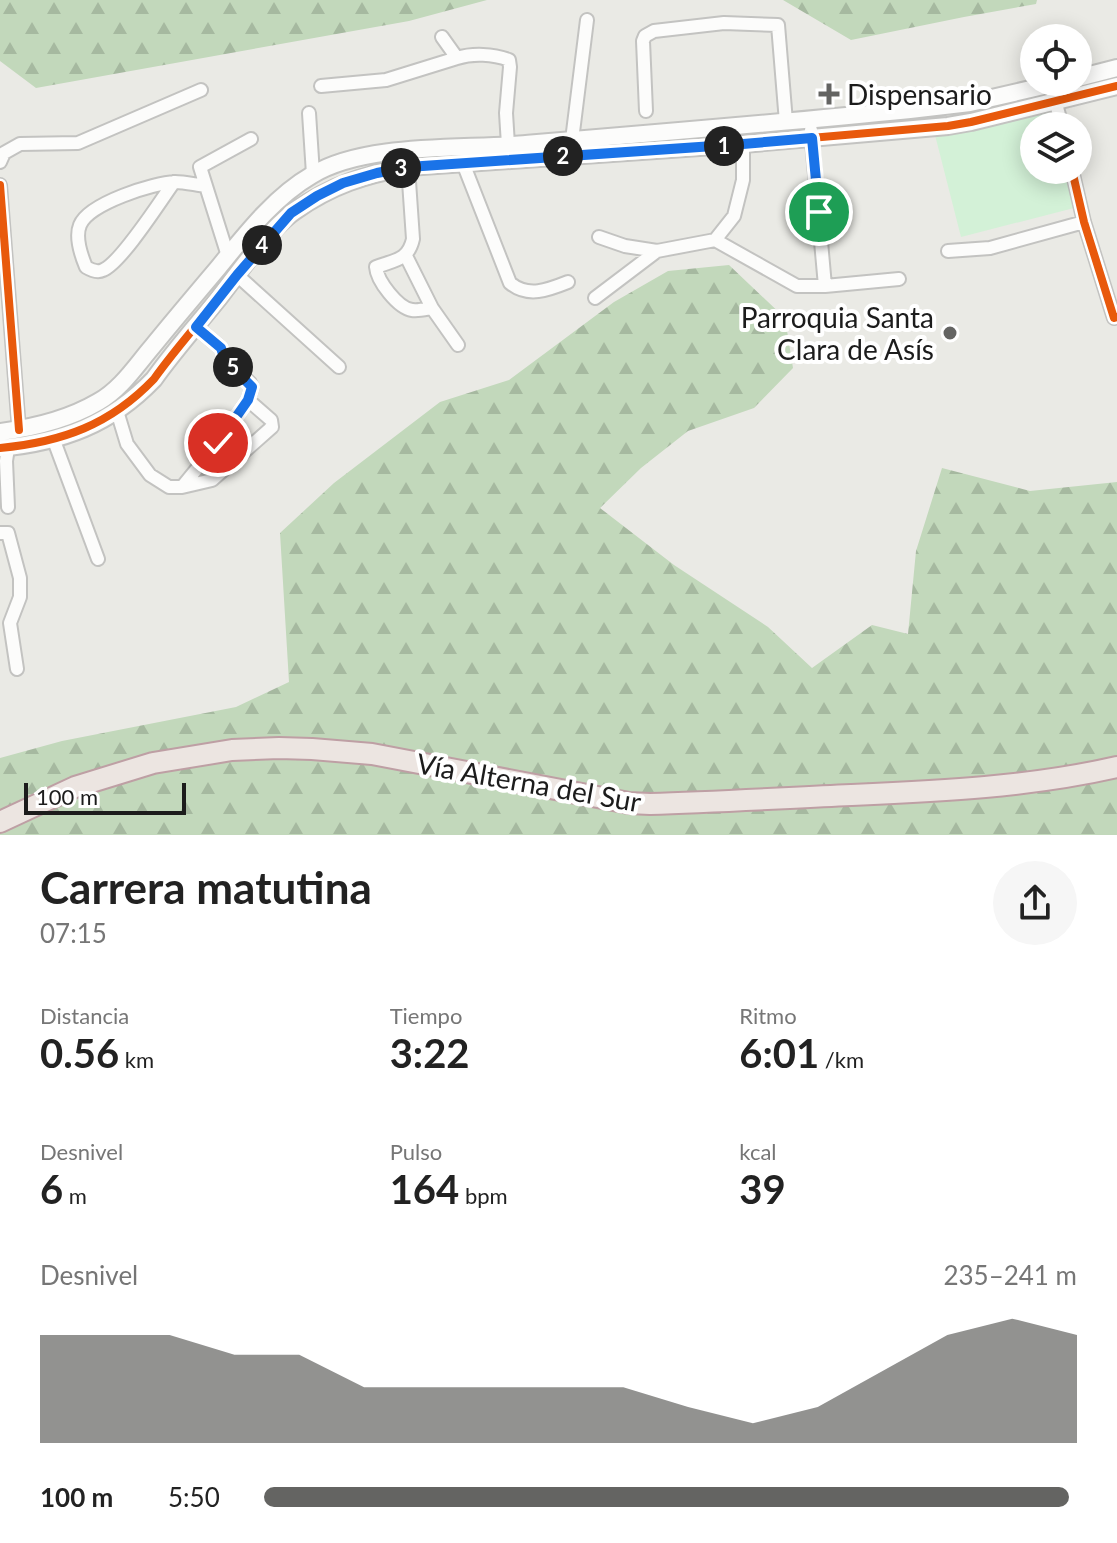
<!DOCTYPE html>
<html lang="es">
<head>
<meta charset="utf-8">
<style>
  :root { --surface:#fff; --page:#f6f6f6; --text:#222; --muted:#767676; --accent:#646462 }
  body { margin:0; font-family:Lato,sans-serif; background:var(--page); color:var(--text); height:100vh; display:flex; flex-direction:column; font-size:30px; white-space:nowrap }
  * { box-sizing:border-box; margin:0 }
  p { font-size:26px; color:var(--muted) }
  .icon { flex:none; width:44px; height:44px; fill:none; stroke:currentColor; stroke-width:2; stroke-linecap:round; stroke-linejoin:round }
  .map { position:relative; height:835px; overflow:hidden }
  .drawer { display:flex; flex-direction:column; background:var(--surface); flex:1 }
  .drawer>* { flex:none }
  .controls { position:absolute; left:1020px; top:24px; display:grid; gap:16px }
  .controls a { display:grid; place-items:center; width:72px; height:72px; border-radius:50%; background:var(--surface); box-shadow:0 4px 20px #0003; font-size:40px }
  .scale { position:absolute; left:24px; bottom:20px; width:162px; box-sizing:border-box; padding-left:8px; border:4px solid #1c1c1c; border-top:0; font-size:22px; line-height:28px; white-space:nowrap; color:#1c1c1c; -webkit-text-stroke:6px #fff; paint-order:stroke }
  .pin { position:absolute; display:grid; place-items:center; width:68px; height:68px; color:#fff; margin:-34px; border:4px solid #fff; border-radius:50%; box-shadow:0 2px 8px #0007 }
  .km { position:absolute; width:40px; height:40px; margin:-20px; border-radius:50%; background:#222; color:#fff; font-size:22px; line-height:40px; text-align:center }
  .round { display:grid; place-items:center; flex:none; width:84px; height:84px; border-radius:42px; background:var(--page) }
  .overview { display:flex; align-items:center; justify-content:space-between; height:136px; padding:0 40px }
  h1 { font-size:44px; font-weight:700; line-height:60px }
  .stats { display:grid; grid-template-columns:repeat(3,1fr); gap:12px; height:136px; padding:8px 40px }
  .stats div { display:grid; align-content:center }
  .stats b { font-size:40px; font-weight:700 }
  .stats small { font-size:22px; font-weight:400 }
  .stats p { font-size:22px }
  .chart { height:224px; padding:16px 40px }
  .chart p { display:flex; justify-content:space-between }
  .chart svg { width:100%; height:144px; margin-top:8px; fill:var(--accent); opacity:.7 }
  ul { padding:0 40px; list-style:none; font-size:26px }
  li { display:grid; grid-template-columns:128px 96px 1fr; align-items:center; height:60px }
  li i { height:20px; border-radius:10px; background:var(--accent) }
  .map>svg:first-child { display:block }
  .forest { fill:url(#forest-firs) }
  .park { fill:#d3f1d7 }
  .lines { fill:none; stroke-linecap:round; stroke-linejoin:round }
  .minor-casing { stroke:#c3c3c1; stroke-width:16 }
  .tertiary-casing { stroke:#c3c3c1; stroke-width:20 }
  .trunk-casing { stroke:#be9fa4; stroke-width:24 }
  .minor { stroke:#fcfcfb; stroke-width:12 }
  .tertiary { stroke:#fcfcfb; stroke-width:16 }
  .trunk { stroke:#ece5e1; stroke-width:20 }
  .cycleway-casing { stroke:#fff; stroke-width:13 }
  .cycleway { stroke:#e8590c; stroke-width:8 }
  .route-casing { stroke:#fff; stroke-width:16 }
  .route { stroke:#1a73e8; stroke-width:10 }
  .poi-dot { fill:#646462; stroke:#fff; stroke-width:3 }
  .labels { text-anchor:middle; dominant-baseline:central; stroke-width:8; stroke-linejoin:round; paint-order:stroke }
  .poi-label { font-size:28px; fill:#1c1c1c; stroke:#fff; text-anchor:start }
  .street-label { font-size:28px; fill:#1c1c1c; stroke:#fff }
</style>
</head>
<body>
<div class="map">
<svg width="1117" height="835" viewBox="0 0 1117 835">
  <defs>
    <pattern id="forest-firs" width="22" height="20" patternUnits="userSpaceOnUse" patternTransform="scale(2)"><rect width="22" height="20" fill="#c2d8bb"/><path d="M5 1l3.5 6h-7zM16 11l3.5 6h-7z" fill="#a6b9a0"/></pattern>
  </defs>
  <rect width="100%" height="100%" fill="#eaeae5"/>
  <path class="forest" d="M0 0H487L409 21 36 88 0 61Z
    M783 0H1037L1036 4 964 17 851 40Z
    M729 265 785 318 793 368 754 408 688 431 641 468 600 508 674 565 768 627 812 668 872 625 908 634 916 551 942 468 1030 491 1117 482V835H0V758L62 741 236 707 289 682 280 533 334 483 440 402 509 380 614 302 668 271Z"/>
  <path class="park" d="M1050 109 1054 126H1034V170H1065L1074 208 961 237 935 135Z"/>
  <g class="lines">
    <g class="minor-casing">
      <path id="minor" d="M442 37 457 58C473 53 493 54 509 60L510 67 506 113 508 145
        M1051 85 1062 126
        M321 86 386 80 457 58
        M646 111 643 41 645 36 654 31 724 23 778 25 786 122
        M309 113 313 174
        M811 130 825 286
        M572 140 587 20
        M0 162 4 153 20 144 78 143 201 90
        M463 163 510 283C528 298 548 290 568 282
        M408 167 413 239C408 261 394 260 376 267 377 281 398 308 412 310 418 311 426 309 432 308
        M1072 170 1084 222 1114 318 1117 317
        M174 182C161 200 121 263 103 270 97 273 91 270 86 267 81 255 75 237 80 225 89 203 154 183 175 182 185 182 196 185 206 186
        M0 185 19 430
        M599 237 625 246 657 251 715 240 797 286H825L899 279
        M715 240 734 216 743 180V144
        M948 251 990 248 1084 222
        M228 256 200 167 251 139
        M406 256 432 308 458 345
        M237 275 339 367
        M595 298 657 251
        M117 411 127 444 150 475 169 487H182L212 480 272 427 271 420 248 400 252 387 250 383 225 360 221 348 196 327
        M53 438 98 559
        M182 487 218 443 248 400
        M8 507 6 461 8 448
        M0 533H8L20 578V597L10 623 17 669"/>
    </g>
    <g class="tertiary-casing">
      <path id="tertiary" d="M1078 78 1117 68
        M0 432C32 428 69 419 98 402 121 389 135 367 152 347 174 320 196 294 218 268 245 235 274 197 312 175 363 144 453 149 513 145 645 134 778 123 910 110L970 103 1061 82
        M0 448C62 442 110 425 154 379 174 351 197 325 219 298 238 273 270 228 295 211 332 185 364 175 408 167L743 144 948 126 971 122 1117 86"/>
    </g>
    <g class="trunk-casing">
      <path id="trunk" d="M0 822 75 787 153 763 232 750 279 748 312 749 372 754 629 803 650 804C717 802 784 798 851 795 940 791 1030 787 1117 767"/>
    </g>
    <use href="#minor" class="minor"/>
    <use href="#tertiary" class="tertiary"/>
    <use href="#trunk" class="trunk"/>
    <g class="cycleway-casing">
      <path id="cycleway" d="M1072 170 1084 222 1114 318 1117 317
        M0 185 19 430
        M0 448C62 442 110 425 154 379 174 351 197 325 219 298 238 273 270 228 295 211 332 185 364 175 408 167L743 144 948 126 971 122 1117 86"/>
    </g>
    <use href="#cycleway" class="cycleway"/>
  </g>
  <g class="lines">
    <g class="route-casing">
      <path id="route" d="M218 443 248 400 252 387 225 360 221 348 196 327 237 275 291 213 317 196 343 183 377 173 408 167 743 144 812 138 819 212"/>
    </g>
    <use href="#route" class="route"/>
  </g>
  <g class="poi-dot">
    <path d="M825 82h8v8h8v8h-8v8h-8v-8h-8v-8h8z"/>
    <circle cx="950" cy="333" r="8"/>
  </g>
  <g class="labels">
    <g class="poi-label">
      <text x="847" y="94">Dispensario</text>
      <text x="934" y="317" text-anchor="end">Parroquia Santa<tspan x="934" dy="32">Clara de Asís</tspan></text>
    </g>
    <g class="street-label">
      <text transform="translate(529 782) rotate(10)">Vía Alterna del Sur</text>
    </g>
  </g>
</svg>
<div class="controls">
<a><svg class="icon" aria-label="locate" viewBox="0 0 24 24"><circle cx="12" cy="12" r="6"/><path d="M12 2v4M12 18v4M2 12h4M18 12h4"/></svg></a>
<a><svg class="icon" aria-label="layers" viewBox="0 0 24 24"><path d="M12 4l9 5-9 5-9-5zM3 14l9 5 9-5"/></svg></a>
</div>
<div class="scale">100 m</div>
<div class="pin" style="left:819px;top:212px;background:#1e9e55"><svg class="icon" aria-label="arrive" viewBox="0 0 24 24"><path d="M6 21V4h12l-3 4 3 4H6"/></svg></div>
<div class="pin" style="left:218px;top:443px;background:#d93025"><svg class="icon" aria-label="check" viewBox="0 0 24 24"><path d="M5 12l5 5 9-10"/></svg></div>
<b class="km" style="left:724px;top:146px">1</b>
<b class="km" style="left:563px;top:156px">2</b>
<b class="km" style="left:401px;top:168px">3</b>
<b class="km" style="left:262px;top:245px">4</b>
<b class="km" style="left:233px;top:367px">5</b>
</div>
<section class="drawer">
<div class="overview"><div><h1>Carrera matutina</h1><p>07:15</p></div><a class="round"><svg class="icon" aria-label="share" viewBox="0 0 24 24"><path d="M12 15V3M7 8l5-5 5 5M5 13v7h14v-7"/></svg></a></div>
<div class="stats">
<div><p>Distancia</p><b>0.56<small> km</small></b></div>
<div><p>Tiempo</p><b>3:22</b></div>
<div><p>Ritmo</p><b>6:01<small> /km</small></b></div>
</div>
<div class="stats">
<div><p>Desnivel</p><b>6<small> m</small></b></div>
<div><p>Pulso</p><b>164<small> bpm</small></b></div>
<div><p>kcal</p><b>39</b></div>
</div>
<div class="chart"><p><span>Desnivel</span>235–241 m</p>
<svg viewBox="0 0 160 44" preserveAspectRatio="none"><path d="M0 44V11L10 11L20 11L30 17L40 17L50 27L60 27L70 27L80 27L90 27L100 33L110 38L120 33L130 22L140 11L150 6L160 11V44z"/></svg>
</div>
<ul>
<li><b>100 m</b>5:50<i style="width:99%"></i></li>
</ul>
</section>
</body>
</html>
